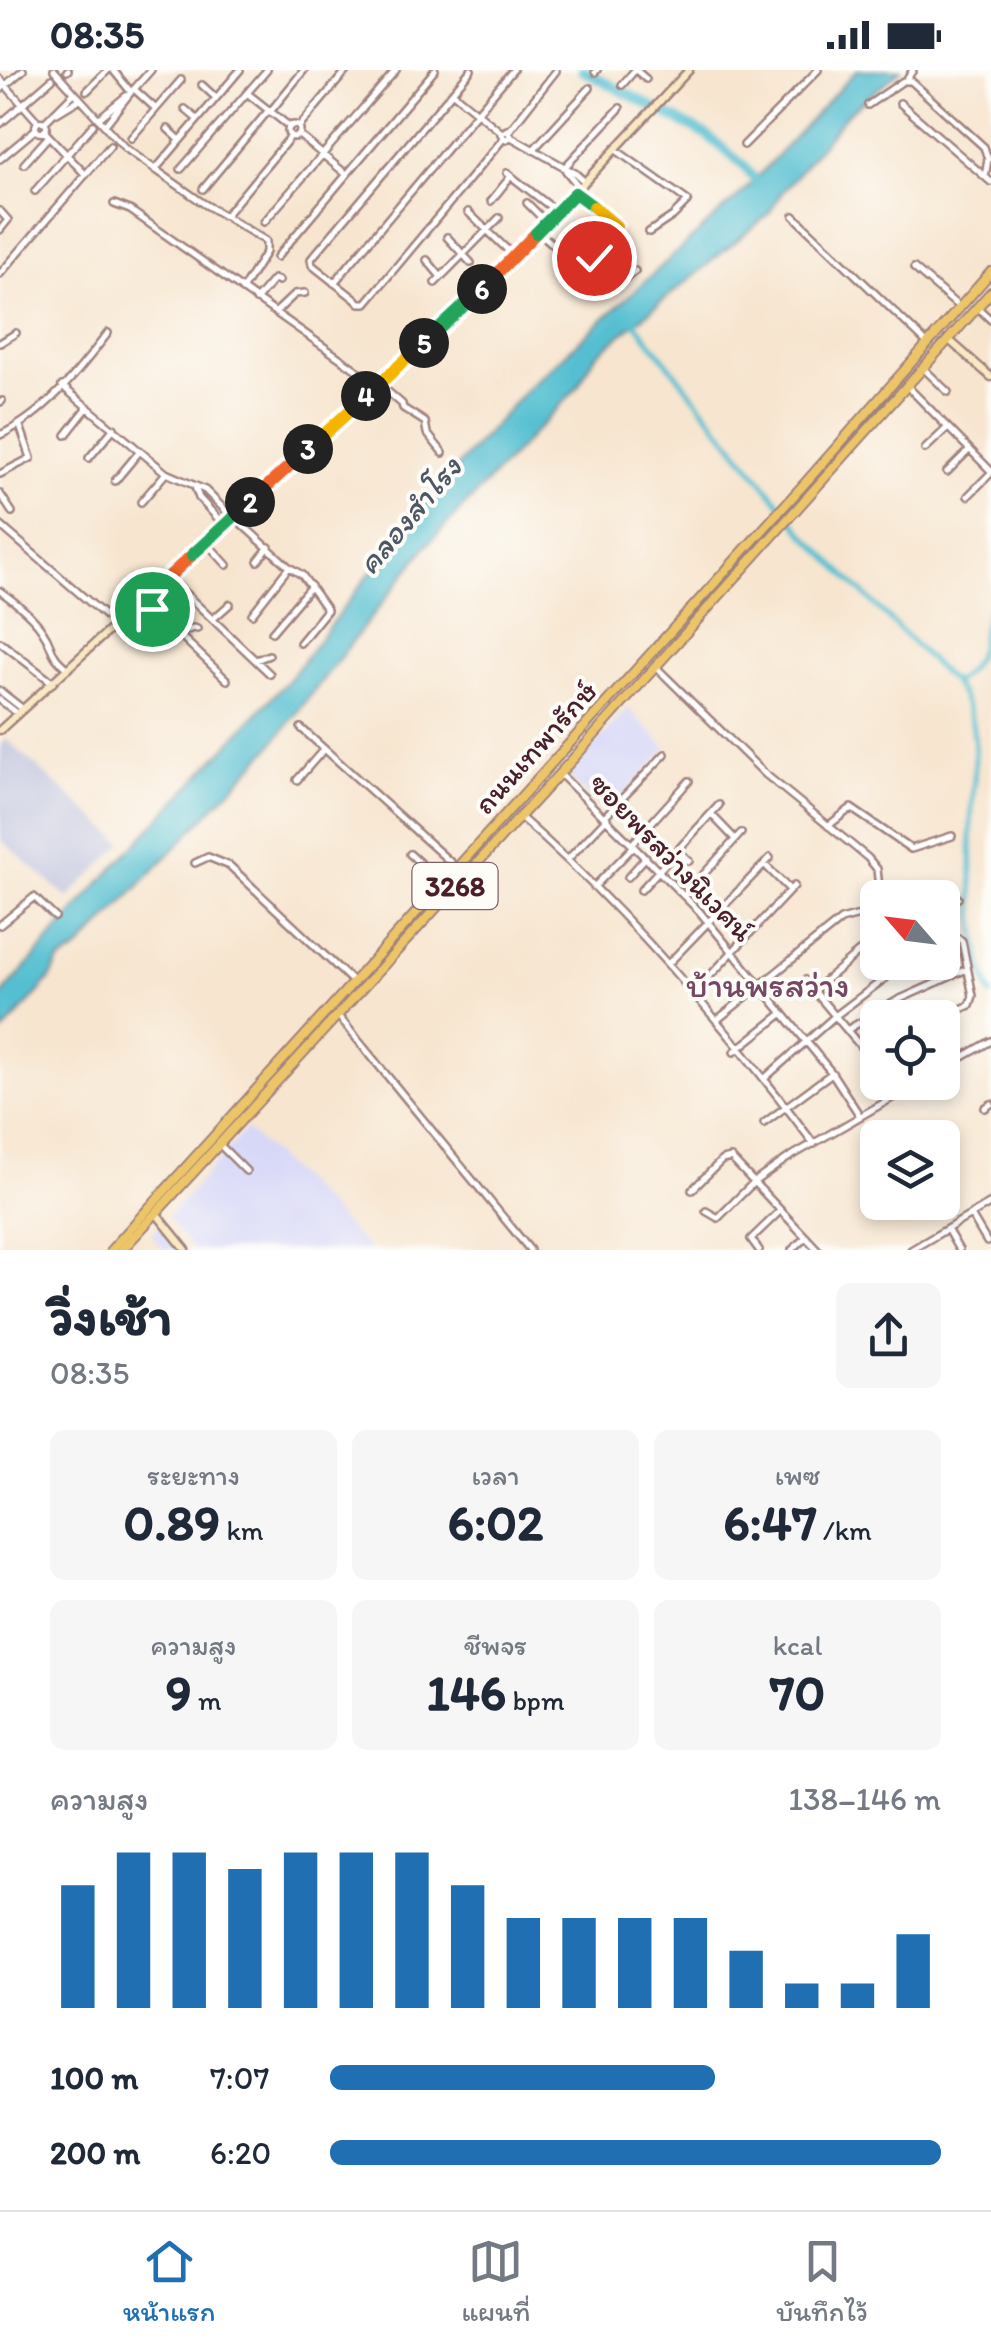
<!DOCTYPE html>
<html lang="th">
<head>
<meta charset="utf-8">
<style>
  :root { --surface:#fff; --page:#f6f6f7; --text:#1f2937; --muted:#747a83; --line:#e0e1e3; --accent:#1f6fb2 }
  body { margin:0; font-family:Itim,"Playpen Sans Thai",sans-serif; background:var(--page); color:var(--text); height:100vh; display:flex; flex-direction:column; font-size:38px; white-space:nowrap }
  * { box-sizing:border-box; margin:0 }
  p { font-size:32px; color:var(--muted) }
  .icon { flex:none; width:55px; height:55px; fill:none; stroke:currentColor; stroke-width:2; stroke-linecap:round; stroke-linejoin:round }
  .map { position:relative; height:1180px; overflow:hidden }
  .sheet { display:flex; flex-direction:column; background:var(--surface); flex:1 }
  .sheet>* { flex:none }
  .needle { width:65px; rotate:298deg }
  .controls { position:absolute; left:860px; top:810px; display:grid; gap:20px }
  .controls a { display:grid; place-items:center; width:100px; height:100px; border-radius:15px; background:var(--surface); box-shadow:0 5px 15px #0003; font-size:50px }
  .pin { position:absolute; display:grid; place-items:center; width:85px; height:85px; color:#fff; margin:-42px; border:5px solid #fff; border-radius:50%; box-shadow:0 2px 10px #0007 }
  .km { position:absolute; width:50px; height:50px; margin:-25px; border-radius:50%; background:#222; color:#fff; font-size:28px; line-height:50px; text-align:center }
  .round { display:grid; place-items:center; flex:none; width:105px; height:105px; border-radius:15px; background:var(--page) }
  .head { display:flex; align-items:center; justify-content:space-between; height:170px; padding:0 50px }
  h1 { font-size:55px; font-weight:800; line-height:75px }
  .stats { display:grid; grid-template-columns:repeat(3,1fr); gap:15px; height:170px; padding:10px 50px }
  .stats div { display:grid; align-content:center; border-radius:15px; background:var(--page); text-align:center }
  .stats b { font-size:50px; font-weight:800 }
  .stats small { font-size:28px; font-weight:400 }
  .stats p { font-size:28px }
  .chart { height:280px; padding:20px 50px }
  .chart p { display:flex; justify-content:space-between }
  .chart svg { width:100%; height:180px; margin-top:10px; stroke:var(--accent); stroke-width:6 }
  ul { padding:0 50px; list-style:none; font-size:32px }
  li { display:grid; grid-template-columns:160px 120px 1fr; align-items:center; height:75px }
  li i { height:25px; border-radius:12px; background:var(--accent) }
  .status { display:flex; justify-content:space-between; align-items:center; height:70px; padding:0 50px; background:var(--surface); direction:ltr }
  .status svg { height:28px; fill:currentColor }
  .menu { display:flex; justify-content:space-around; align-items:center; height:140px; border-top:2px solid var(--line); background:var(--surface); font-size:28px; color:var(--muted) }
  .menu a { display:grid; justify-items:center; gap:5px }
  .menu .on { color:var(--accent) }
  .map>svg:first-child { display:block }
  .built { fill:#d7d7f8 }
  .industrial { fill:#bfc2dd }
  .water { fill:#55bfd1; stroke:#506f7e; stroke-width:2.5 }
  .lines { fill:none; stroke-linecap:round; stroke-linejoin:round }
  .canal { stroke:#55bfd1; stroke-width:5 }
  .river { stroke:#55bfd1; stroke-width:10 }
  .street-casing { stroke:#a0827d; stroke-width:10 }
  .secondary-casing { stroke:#a0827d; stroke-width:11 }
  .primary-casing { stroke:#a0827d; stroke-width:12 }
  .street { stroke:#fff; stroke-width:5 }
  .secondary { stroke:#f8e8c3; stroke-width:6 }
  .primary { stroke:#edc569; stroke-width:8 }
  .split-1-casing { stroke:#fff; stroke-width:20 }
  .split-2-casing { stroke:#fff; stroke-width:20 }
  .split-3-casing { stroke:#fff; stroke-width:20 }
  .split-4-casing { stroke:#fff; stroke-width:20 }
  .split-5-casing { stroke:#fff; stroke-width:20 }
  .split-6-casing { stroke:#fff; stroke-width:20 }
  .split-7-casing { stroke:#fff; stroke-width:20 }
  .split-8-casing { stroke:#fff; stroke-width:20 }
  .split-9-casing { stroke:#fff; stroke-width:20 }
  .split-1 { stroke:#f0652b; stroke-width:12 }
  .split-2 { stroke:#22a559; stroke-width:12 }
  .split-3 { stroke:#f0652b; stroke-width:12 }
  .split-4 { stroke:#f5b400; stroke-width:12 }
  .split-5 { stroke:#f5b400; stroke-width:12 }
  .split-6 { stroke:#22a559; stroke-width:12 }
  .split-7 { stroke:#f0652b; stroke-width:12 }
  .split-8 { stroke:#22a559; stroke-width:12 }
  .split-9 { stroke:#f5b400; stroke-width:12 }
  .labels { text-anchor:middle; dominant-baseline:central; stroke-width:8; stroke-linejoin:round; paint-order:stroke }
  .shield { fill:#fdfcf7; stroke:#806168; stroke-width:2.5 }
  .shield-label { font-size:28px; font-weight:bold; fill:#4a1f2b }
  .street-label { font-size:30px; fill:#4a1f2b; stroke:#fdfcf7 }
  .water-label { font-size:32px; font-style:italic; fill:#4e5765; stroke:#fdfcf7 }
  .quarter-label { font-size:35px; fill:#764864; stroke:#fdfcf7 }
</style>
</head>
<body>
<div class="status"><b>08:35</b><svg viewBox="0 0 49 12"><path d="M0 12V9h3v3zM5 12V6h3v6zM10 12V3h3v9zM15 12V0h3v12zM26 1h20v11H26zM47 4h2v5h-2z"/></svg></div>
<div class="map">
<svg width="991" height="1180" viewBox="0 0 991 1180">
  <rect width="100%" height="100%" fill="#fdfcf7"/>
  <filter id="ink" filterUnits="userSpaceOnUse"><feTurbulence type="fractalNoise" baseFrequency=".01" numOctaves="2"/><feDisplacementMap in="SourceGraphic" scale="20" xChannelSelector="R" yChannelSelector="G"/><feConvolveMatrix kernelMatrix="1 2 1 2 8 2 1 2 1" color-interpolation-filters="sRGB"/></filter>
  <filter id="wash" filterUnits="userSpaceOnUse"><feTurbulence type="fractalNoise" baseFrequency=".0048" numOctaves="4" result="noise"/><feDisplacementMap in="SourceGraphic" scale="40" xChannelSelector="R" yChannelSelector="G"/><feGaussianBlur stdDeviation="2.25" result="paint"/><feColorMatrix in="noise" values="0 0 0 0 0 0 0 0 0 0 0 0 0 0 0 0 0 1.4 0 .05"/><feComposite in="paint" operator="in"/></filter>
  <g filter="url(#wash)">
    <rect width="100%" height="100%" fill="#f7e5cf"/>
    <path class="built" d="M628 638 667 678 607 743 567 706Z
      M246 1059 306 1115 370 1180H193L168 1147Z
      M162 1154 184 1180H163L151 1164Z"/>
    <path class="industrial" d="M6 669 123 773 68 828 0 769V675Z"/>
    <path class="water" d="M857 0H901L846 45 780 125 768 145 595 286 577 318 428 474 268 680 78 880 59 891 50 909 0 965V927L95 818 290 608 423 434 528 318 743 122Z"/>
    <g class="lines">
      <path class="canal" d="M633 250 804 464 953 613C990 661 969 714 971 771 972 817 973 881 991 925
        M953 613C991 586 974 572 991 536"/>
      <path class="river" d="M582 0 708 66 743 95 761 118"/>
    </g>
  </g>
  <g filter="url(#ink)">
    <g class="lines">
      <g class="street-casing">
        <path id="street" d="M54 0 125 78 203 133 266 171V182L242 220
          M151 0 134 19 156 39
          M471 0 311 189 312 195 360 233H366L503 69
          M636 0 646 9
          M67 1 68 0
          M595 2 597 0
          M0 9 38 52
          M906 10 913 0
          M202 15 214 26
          M622 15 635 0
          M0 20 23 0
          M87 21 108 0
          M247 23 290 57
          M453 23 502 63
          M900 33 991 112
          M868 35 903 11H911L984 77 988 89 985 107
          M185 39 197 49
          M270 42 304 0
          M57 43 80 29
          M98 49 126 26
          M35.5 57a5.5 5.5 0 1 1 11 0a5.5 5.5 0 1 1-11 0Z
          M44 53 74 23
          M0 54 52 9
          M105 55 131 22 113 0
          M288 61a6 6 0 1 1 12 0a6 6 0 1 1-12 0Z
          M299 57 347 0
          M168 59 179 69
          M507 60 511 66 506 70 501 64Z
          M44 61 85 104
          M509 61 556 1
          M299 65 346 104
          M511 67 575 103 585 112
          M131 68 181 10
          M744 75 818 0
          M533 80 590 18
          M616 80 688 131 673 146 649 162
          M0 89 36 59
          M24 94 49 66
          M564 98 620 38
          M181 99 267 0
          M155 100 240 0
          M566 101 580 118
          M507 103 556 141
          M203 119 268 41
          M35 121 93 55
          M575 123 616 156 595 180 594 188 619 213 635 201
          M491 131 511 106
          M527 133 546 152
          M114 134 130 140 378 315
          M0 141 8 150 0 160
          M468 142 515 187
          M225 146 291 66
          M794 146 927 273
          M264 152 396 0
          M538 161 566 186
          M447 167 471 193
          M277 187 435 0
          M427 190 441 207
          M914 198 959 237
          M0 204 110 76
          M334 213 513 0
          M435 213 499 148
          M256 230 274 209 279 211
          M977 237 991 250
          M276 242 295 224 305 223
          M0 273 16 263
          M923 298 948 322
          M379 314 402 334 403 338 425 352 427 363 443 383
          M62 316 166 403 205 420 232 447
          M907 316 991 401
          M0 332 2 331
          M0 365C44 345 79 301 108 263
          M66 365 88 337
          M925 379 947 358
          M89 388 114 358
          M947 402 969 380
          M0 404 31 388 20 356
          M115 411 140 381
          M195 417 199 428 225 456
          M0 424 12 442
          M968 426 991 403
          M141 432 166 403
          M234 447 289 497 252 544
          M0 455 116 555
          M206 472 227 495
          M258 491 269 477
          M289 497 302 505 327 540 300 573
          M168 507 270 604
          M157 517 178 537
          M0 521C14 531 32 545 42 560 55 578 47 583 68 599
          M143 530 227 610
          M213 549 230 534
          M272 562 311 516
          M179 564 193 558 197 559
          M0 572 53 613
          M256 590 269 585
          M656 597 765 704 868 788 877 799 880 828
          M0 621 23 639
          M0 630 17 643
          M301 658 457 798
          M559 703 699 841 832 1003 860 1046
          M297 710 324 679
          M711 744 735 769
          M519 746C630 843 726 956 814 1074
          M605 746 665 684
          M828 756 851 738 911 779 952 766
          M633 773 689 711
          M678 780 689 791
          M410 784 443 814
          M568 789 607 748
          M195 793 208 787 230 796 352 911
          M764 794 790 820
          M628 807 646 787
          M594 817 634 776
          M641 820 719 735
          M684 826 741 763
          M942 831 958 828
          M0 855 34 827 55 847
          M668 894 770 788
          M805 910 877 996
          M814 920 859 882 878 878
          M694 923 794 816
          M339 947 530 1180
          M941 948 970 935 973 926 962 871 956 867 942 869
          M717 950 841 850 878 840
          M847 960 898 930 967 899
          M734 982 783 943
          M942 999 991 971
          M765 1008 835 946 888 906
          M985 1038 991 1034
          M764 1053 832 1003
          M220 1075 246 1101
          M692 1120 722 1090 731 1088 818 1180
          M706 1141 718 1148 754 1112 788 1088 920 1012
          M971 1145 987 1172
          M947 1159 959 1180
          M759 1180 751 1169 780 1141
          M792 1180 806 1167
          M911 1180 991 1133"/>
      </g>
      <g class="secondary-casing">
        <path id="secondary" d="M948 269 991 307
          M0 660 497 206 689 0
          M156 1143 186 1180"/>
      </g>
      <g class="primary-casing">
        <path id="primary" d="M111 1180 806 412 991 202
          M122 1180 572 690 991 222"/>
      </g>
      <use href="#street" class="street"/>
      <use href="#secondary" class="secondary"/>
      <use href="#primary" class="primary"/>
    </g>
  </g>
  <g class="lines" filter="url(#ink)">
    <g class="split-1-casing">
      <path id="split-1" d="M152 539 144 530 192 485"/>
    </g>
    <g class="split-2-casing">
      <path id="split-2" d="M192 485 250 432"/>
    </g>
    <g class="split-3-casing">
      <path id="split-3" d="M250 432 308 379"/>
    </g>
    <g class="split-4-casing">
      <path id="split-4" d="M308 379 366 326"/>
    </g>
    <g class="split-5-casing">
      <path id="split-5" d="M366 326 424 273"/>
    </g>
    <g class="split-6-casing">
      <path id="split-6" d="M424 273 482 219"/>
    </g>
    <g class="split-7-casing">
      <path id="split-7" d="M482 219 536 163"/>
    </g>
    <g class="split-8-casing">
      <path id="split-8" d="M536 163 575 123 594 137"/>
    </g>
    <g class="split-9-casing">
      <path id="split-9" d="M594 137 616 156 596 180 594 188"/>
    </g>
    <use href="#split-1" class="split-1"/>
    <use href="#split-2" class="split-2"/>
    <use href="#split-3" class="split-3"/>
    <use href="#split-4" class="split-4"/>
    <use href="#split-5" class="split-5"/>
    <use href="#split-6" class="split-6"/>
    <use href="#split-7" class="split-7"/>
    <use href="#split-8" class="split-8"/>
    <use href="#split-9" class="split-9"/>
  </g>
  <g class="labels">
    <rect class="shield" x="412.5" y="793" width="85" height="46" rx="8"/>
    <g class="shield-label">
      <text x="455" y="816">3268</text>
    </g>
    <g class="street-label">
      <text transform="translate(535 677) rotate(-48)">ถนนเทพารักษ์</text>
      <text transform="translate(672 787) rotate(46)">ซอยพรสว่างนิเวศน์</text>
    </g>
    <g class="water-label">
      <text transform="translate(409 445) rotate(-50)">คลองสำโรง</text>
    </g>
    <g class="quarter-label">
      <text x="768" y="915">บ้านพรสว่าง</text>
    </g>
  </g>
</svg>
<div class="controls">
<a><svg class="needle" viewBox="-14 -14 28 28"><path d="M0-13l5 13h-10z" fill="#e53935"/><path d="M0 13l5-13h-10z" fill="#747a83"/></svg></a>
<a><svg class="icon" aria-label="locate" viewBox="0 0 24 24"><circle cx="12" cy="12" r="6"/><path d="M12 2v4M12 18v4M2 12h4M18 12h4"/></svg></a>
<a><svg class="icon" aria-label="layers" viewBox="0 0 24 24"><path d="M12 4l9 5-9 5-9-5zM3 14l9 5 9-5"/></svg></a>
</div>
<div class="pin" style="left:152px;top:539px;background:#1e9e55"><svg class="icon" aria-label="arrive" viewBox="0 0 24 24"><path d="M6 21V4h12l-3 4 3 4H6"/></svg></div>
<div class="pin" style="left:594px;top:188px;background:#d93025"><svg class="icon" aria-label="check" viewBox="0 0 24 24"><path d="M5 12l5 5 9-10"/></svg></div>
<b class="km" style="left:250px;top:432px">2</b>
<b class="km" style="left:308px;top:379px">3</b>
<b class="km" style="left:366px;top:326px">4</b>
<b class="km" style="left:424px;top:273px">5</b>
<b class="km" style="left:482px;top:219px">6</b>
</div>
<section class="sheet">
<div class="head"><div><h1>วิ่งเช้า</h1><p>08:35</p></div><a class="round"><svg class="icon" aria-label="share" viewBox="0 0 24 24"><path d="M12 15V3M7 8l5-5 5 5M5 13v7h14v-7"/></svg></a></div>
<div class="stats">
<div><p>ระยะทาง</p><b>0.89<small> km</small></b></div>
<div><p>เวลา</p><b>6:02</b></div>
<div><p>เพซ</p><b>6:47<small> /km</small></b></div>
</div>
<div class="stats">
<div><p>ความสูง</p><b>9<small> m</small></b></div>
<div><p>ชีพจร</p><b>146<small> bpm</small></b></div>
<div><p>kcal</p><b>70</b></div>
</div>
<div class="chart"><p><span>ความสูง</span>138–146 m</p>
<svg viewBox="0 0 160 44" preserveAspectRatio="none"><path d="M5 44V14M15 44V6M25 44V6M35 44V10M45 44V6M55 44V6M65 44V6M75 44V14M85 44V22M95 44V22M105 44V22M115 44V22M125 44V30M135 44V38M145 44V38M155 44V26"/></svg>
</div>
<ul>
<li><b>100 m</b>7:07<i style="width:63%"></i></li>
<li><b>200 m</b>6:20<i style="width:100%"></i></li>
</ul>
</section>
<nav class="menu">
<a class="on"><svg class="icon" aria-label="home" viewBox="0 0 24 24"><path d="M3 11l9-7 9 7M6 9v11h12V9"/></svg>หน้าแรก</a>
<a><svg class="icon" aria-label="map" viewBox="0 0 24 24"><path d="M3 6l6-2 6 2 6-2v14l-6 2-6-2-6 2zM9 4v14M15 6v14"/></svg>แผนที่</a>
<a><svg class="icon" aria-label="saved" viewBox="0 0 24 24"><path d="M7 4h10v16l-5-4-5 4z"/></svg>บันทึกไว้</a>
</nav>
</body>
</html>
